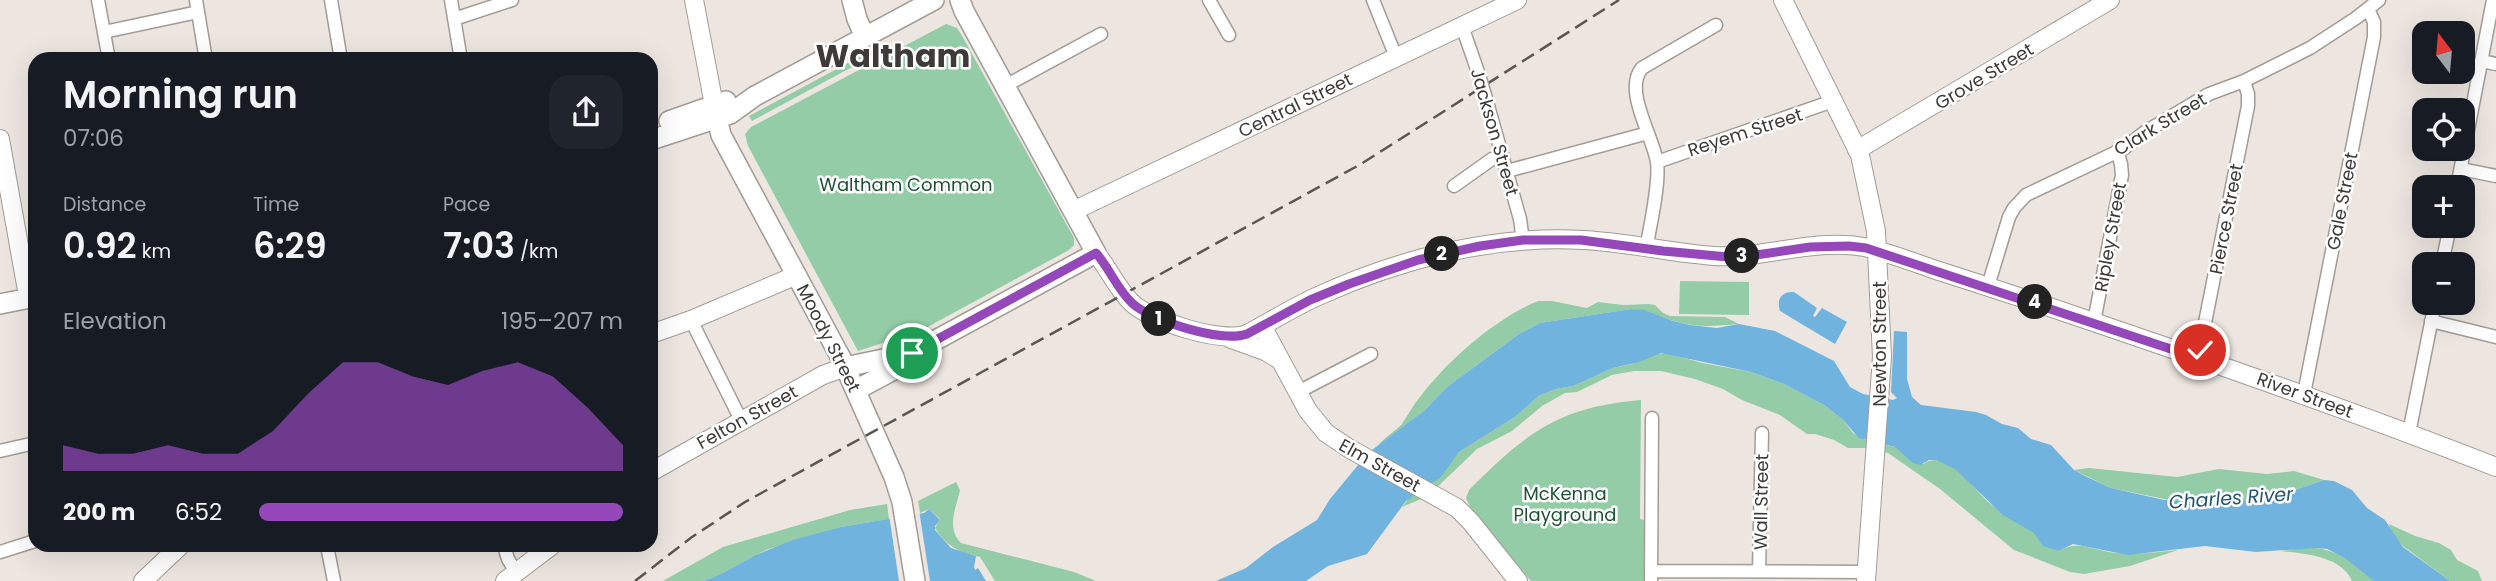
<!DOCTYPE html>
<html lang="en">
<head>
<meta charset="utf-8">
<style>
  :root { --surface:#171b24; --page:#20242c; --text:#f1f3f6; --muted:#9ea1a6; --accent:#9448ba }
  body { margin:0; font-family:Poppins,sans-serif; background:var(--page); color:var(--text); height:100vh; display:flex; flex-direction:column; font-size:26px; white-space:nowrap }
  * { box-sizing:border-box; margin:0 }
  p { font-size:23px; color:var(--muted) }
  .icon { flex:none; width:38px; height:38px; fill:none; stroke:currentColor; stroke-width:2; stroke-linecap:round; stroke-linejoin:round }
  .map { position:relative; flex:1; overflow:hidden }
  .panel { position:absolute; left:28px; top:52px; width:630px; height:500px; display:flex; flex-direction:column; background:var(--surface); border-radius:21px; box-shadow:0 7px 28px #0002 }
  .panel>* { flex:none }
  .needle { width:46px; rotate:344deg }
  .tools { position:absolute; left:2412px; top:21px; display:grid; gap:14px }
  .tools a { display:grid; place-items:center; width:63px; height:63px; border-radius:14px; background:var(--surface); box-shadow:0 7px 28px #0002; font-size:35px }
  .pin { position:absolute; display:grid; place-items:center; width:60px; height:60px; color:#fff; margin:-30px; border:4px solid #fff; border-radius:50%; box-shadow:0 2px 7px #0007 }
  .km { position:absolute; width:35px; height:35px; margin:-18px; border-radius:50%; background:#222; color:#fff; font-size:19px; line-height:35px; text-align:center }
  .round { display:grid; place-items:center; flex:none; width:74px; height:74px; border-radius:21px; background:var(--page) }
  .head { display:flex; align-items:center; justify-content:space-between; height:119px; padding:0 35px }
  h1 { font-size:38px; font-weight:600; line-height:52px }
  .stats { display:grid; grid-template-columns:repeat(3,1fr); gap:10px; height:119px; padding:7px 35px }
  .stats div { display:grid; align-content:center }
  .stats b { font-size:35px; font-weight:600 }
  .stats small { font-size:19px; font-weight:400 }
  .stats p { font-size:19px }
  .chart { height:196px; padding:14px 35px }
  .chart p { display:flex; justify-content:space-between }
  .chart svg { width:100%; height:126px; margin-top:7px; fill:var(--accent); opacity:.7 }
  ul { padding:0 35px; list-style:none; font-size:23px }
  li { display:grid; grid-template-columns:112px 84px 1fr; align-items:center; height:52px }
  li i { height:18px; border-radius:9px; background:var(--accent) }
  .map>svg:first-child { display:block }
  .green { fill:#93cca7 }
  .water { fill:#6fb3de }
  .pier { fill:#ede6e0 }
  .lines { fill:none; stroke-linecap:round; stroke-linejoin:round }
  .street-casing { stroke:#a29b96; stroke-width:15 }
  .secondary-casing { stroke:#a29b96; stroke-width:20 }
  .primary-casing { stroke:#a29b96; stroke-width:22 }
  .street { stroke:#fff; stroke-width:12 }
  .secondary { stroke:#fff; stroke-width:18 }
  .primary { stroke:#fff; stroke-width:19 }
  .rail { stroke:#5a5653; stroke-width:2.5; stroke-dasharray:14 7; stroke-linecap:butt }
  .street-bridge-casing { stroke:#a29b96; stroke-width:15; stroke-linecap:butt }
  .street-bridge { stroke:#fff; stroke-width:12 }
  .route-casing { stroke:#fff; stroke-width:14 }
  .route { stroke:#9448ba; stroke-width:9 }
  .labels { text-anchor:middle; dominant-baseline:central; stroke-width:5; stroke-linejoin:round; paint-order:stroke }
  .street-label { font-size:18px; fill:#3d3a38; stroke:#fff }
  .park-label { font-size:18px; fill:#1e5134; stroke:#fff }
  .water-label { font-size:19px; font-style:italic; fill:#225573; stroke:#fff }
  .town-label { font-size:32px; font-weight:bold; fill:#3d3a38; stroke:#fff }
</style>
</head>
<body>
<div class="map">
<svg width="2496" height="581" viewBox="0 0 2496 581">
  <rect width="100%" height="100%" fill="#ede6e0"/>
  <path class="green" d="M946 24 957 28 961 34 1074 238V245L1069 250 922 330 858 351 748 146 745 134 751 127Z
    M863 55 865 60 752 121 749 116Z
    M1680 281 1749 282V315L1679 314Z
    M1538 301H1552L1587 308 1598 302 1623 305 1649 304 1655 305 1663 313 1670 316 1725 317 1739 324C1716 326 1696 328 1674 321 1659 317 1647 310 1631 309L1540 323 1519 334 1447 387 1425 410 1378 446C1384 437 1395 432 1402 424 1408 415 1413 405 1420 397 1448 360 1496 318 1538 301Z
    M1667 353 1702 363 1751 372 1784 384 1824 405 1842 419 1853 433 1867 441 1895 447 1923 464C1946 449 1970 484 1984 498 1996 510 2014 518 2029 528 2042 538 2039 544 2058 551 2080 539 2094 551 2116 553 2137 555 2157 552 2178 550L2130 566 2084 574 2070 572 2014 550 1940 489 1888 453 1868 448H1848L1834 440 1815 434H1807L1780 415 1742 400 1723 389 1695 379 1661 371H1634L1612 375 1577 392 1565 393 1542 406 1512 431 1477 449 1428 496 1402 507 1410 497 1432 483 1459 452 1515 417 1540 395 1556 389 1573 386 1613 368 1632 364 1654 354Z
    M1641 400 1640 519 1644 520V581H1531L1470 507 1466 498 1469 490C1526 433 1558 407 1641 400Z
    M2089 468 2177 477 2219 469 2267 474 2294 471 2324 480 2295 490 2255 500 2179 502 2111 488 2074 470Z
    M956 482 960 490C956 508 946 528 961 543L1074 572 1096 581H995L980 557C959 552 947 547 935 528L940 519 929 509 920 513 918 501Z
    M887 504 889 519 841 527 766 550 721 574 703 581H663L723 547 850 510Z
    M2389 524 2415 536 2439 543 2451 550 2457 560 2478 571 2482 581H2450L2403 546 2392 534Z
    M2306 547C2333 548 2356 561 2374 581H2352C2341 556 2305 554 2281 551Z"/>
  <path class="water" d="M1794 292 1817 308 1813 316 1815 317 1822 308 1847 322 1835 344 1780 311C1776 299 1782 291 1794 292Z
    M1631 309 1644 310 1673 321 1690 325 1717 328 1739 324 1775 331 1834 361 1850 387 1863 394 1893 400 1897 398 1891 392 1894 331 1907 332V379L1912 397 1921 405 1976 412 1986 415 2002 424 2018 428 2031 439 2051 445 2074 470 2087 477 2111 488 2164 500 2207 502 2255 500 2295 490 2324 480 2334 481 2352 490 2367 508 2385 520 2403 547 2450 581H2374L2345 558 2327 549 2316 548 2256 552 2205 546 2128 555 2073 544 2058 551 2043 546 2034 533 2003 515 1955 469 1936 460H1929L1920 465 1913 463 1895 447 1859 438 1842 419 1824 405 1784 384 1751 372 1661 353 1639 362 1613 368 1573 386 1556 389 1540 395 1515 417 1459 452 1441 477 1406 501 1367 554 1328 566 1306 581H1216L1246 568 1273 547 1317 520 1330 499 1368 453 1425 410 1447 387 1519 334 1540 323Z
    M929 509 940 520 935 526V530L951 548 976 556 974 567 975 570 978 568 986 581H703L721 574 756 555 793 540 841 527 924 513Z"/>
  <path class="pier" d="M919 510 930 581H899L889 515Z"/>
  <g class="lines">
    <g class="street-casing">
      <path id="street" d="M98 0 109 60
        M196 0 206 60
        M331 0 341 60
        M451 0 461 60
        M1209 0 1229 35
        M1373 0 1396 57
        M454 19 512 0
        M1462 26 1479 75
        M104 32 198 12
        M2481 61 2496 64
        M1005 86 1101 34
        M1487 102 1520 219 1523 241
        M1657 162 1833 101
        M2461 169 2496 176
        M1507 171 1648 133
        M1454 186 1492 159 1503 156
        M2457 187 2493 0
        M1646 249C1650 227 1660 183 1657 162 1653 136 1623 90 1642 68L1716 25
        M2442 264 2450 226
        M1988 286 2009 217 2014 208 2026 195 2123 149 2145 132 2209 94 2244 81 2310 48 2356 18 2379 0
        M691 320 741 420
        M2431 321 2496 337
        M2094 322 2122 175 2121 164 2117 151
        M2198 358 2248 106V94L2244 81
        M1298 392 1371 354
        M2304 394 2374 37V22L2368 9
        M2409 433 2435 303
        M0 451 35 443
        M327 546 334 581
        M504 546 508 559 516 572
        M0 552 35 541
        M1651 571 1866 572
        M1759 571 1762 433
        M1651 581 1652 418"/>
    </g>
    <g class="secondary-casing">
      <path id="secondary" d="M694 0 714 105
        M1783 0 1860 155 1876 231 1882 357 1866 581
        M0 139 28 296
        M1857 150 2110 0
        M1073 211 1517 0
        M1096 253C1109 269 1117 289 1132 303 1151 321 1222 344 1247 334 1270 322 1292 308 1316 297 1398 259 1492 235 1583 240 1627 242 1670 253 1714 256 1763 259 1814 238 1864 247 1887 252 1910 261 1933 269 1976 283 2020 297 2064 312 2209 361 2353 411 2496 467
        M1262 326 1308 411 1326 433 1350 449 1457 508 1471 522 1518 581
        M651 334 691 320 797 275
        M1229 338 1265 351 1280 360
        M651 472 823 375 845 367
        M143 581 180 546
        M505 581 551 546"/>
    </g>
    <g class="primary-casing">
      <path id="primary" d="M852 0 857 19 865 37
        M714 105 721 135 842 360 894 477 902 502 915 581
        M669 121 726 101
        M651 140 730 114 755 96 934 0
        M0 304 35 297
        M845 367 912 353 1096 253 964 11 960 0
        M856 390 899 367 910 355"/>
    </g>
    <use href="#street" class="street"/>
    <use href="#secondary" class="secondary"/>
    <use href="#primary" class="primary"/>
    <path class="rail" d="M635 581 692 537 745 502 1361 164 1619 0"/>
    <g class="street-bridge-casing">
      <path id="street-bridge" d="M1479 75 1487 102"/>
    </g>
    <use href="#street-bridge" class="street-bridge"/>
  </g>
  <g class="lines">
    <g class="route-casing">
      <path id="route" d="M912 353 1096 253C1110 269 1117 289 1132 303 1151 321 1222 343 1247 334L1310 300 1349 284 1418 260 1480 246 1523 240H1581L1663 251 1728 257 1749 256 1810 247 1849 246 1866 248 2198 358 2200 350"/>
    </g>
    <use href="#route" class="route"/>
  </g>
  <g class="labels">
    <g class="street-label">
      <text transform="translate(1984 76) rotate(-31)">Grove Street</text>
      <text transform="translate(1295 105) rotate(-26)">Central Street</text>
      <text transform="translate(2160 124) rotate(-31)">Clark Street</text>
      <text transform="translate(1495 132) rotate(74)">Jackson Street</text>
      <text transform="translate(1745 132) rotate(-18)">Reyem Street</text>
      <text transform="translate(2342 201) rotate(-79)">Gale Street</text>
      <text transform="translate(2226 219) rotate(-79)">Pierce Street</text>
      <text transform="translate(2110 237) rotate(-80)">Ripley Street</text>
      <text transform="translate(829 338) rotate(63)">Moody Street</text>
      <text transform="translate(1879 344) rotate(-90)">Newton Street</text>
      <text transform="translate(2305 395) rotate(20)">River Street</text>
      <text transform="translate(747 417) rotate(-29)">Felton Street</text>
      <text transform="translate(1380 465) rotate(29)">Elm Street</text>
      <text transform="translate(1761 502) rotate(-89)">Wall Street</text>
    </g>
    <g class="park-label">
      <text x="906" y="184">Waltham Common</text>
      <text x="1565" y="493">McKenna<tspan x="1565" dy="21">Playground</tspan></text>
    </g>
    <g class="water-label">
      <text transform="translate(2231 498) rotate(-4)">Charles River</text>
    </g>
    <g class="town-label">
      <text x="893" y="55">Waltham</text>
    </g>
  </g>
</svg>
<div class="tools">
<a><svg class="needle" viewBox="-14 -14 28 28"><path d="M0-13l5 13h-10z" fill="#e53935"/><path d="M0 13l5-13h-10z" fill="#9ea1a6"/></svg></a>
<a><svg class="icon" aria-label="locate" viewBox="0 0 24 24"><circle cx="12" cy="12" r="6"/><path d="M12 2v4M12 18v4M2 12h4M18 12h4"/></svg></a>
<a>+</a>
<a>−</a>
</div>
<div class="pin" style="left:912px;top:353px;background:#1e9e55"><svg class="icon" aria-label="arrive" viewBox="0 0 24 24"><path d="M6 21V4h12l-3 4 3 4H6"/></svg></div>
<div class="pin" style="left:2200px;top:350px;background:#d93025"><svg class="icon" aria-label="check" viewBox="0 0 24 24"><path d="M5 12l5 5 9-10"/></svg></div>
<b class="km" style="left:1159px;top:319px">1</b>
<b class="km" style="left:1442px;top:254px">2</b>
<b class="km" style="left:1742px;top:256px">3</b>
<b class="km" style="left:2035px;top:302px">4</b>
<section class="panel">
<div class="head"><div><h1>Morning run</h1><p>07:06</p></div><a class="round"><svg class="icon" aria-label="share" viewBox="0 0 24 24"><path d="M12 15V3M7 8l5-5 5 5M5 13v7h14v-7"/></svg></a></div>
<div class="stats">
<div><p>Distance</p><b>0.92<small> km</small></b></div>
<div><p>Time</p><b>6:29</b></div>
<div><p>Pace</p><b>7:03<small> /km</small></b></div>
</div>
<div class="chart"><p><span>Elevation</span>195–207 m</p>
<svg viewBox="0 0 160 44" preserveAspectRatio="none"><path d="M0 44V35L10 38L20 38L30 35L40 38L50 38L60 30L70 17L80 6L90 6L100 11L110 14L120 9L130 6L140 11L150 22L160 35V44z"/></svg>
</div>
<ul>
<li><b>200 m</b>6:52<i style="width:100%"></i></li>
</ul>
</section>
</div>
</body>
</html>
